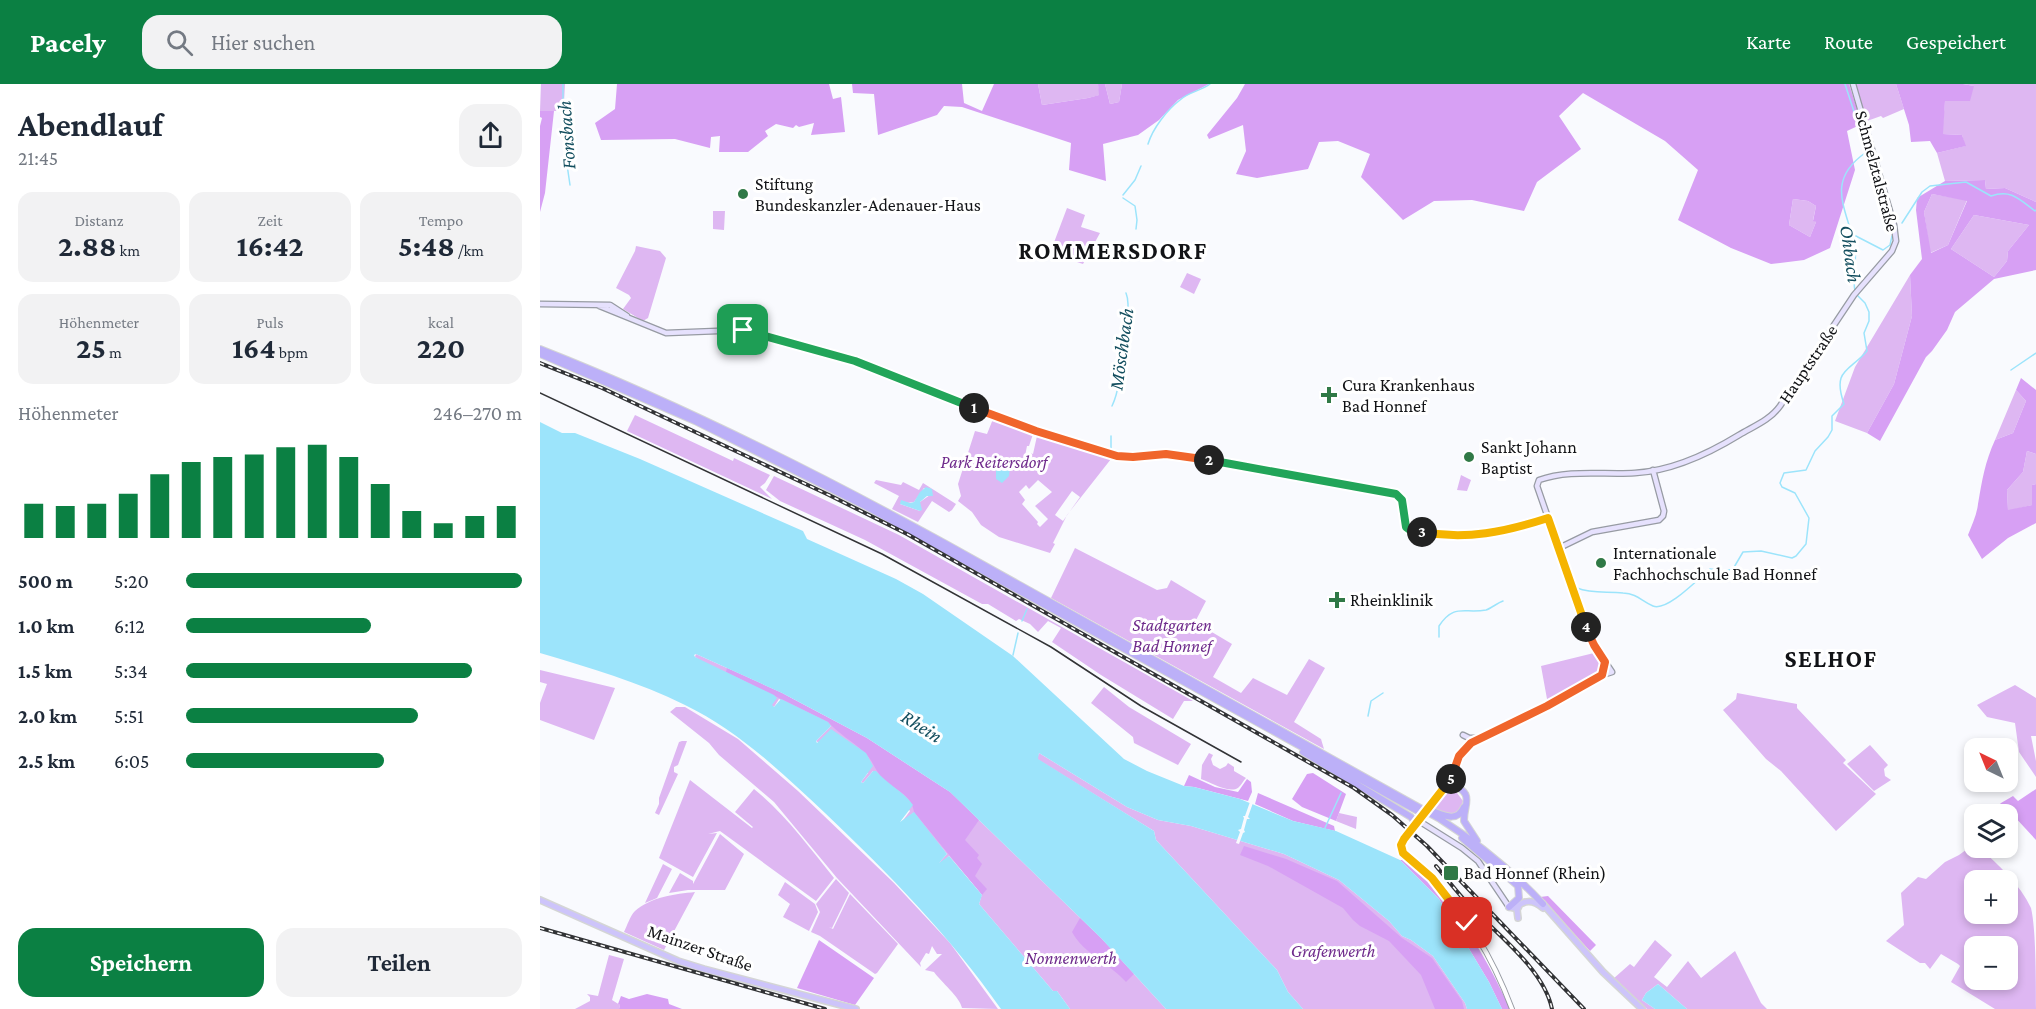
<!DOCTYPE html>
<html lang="de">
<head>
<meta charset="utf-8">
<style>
  :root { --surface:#fff; --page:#f2f2f3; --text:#1f2937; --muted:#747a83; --accent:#0b8043 }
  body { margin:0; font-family:"Crimson Pro",serif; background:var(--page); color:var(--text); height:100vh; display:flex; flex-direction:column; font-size:22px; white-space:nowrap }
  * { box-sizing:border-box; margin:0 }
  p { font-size:20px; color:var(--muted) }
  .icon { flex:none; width:33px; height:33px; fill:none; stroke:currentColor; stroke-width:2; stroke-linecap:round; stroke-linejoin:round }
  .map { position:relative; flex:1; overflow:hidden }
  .details { display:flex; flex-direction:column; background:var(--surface); width:540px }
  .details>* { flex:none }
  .needle { width:39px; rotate:317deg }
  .buttons { position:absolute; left:1424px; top:654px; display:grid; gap:12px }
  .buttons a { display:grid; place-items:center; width:54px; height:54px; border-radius:12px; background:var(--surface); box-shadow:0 3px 9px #0003; font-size:30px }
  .pin { position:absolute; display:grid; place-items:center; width:51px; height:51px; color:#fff; margin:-26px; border-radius:12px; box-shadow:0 3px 9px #0006 }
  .km { position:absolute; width:30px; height:30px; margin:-15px; border-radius:50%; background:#222; color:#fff; font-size:16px; line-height:30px; text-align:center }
  .round { display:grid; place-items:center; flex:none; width:63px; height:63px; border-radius:18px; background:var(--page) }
  .headline { display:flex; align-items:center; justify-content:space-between; height:102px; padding:0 18px }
  h1 { font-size:33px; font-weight:700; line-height:45px }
  .metrics { display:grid; grid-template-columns:repeat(3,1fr); gap:9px; height:102px; padding:6px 18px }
  .metrics div { display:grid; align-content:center; border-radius:15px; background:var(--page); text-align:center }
  .metrics b { font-size:30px; font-weight:700 }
  .metrics small { font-size:16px; font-weight:400 }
  .metrics p { font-size:16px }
  .chart { height:168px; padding:12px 18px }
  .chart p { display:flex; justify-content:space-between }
  .chart svg { width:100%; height:108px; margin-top:6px; stroke:var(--accent); stroke-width:6 }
  .action { display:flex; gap:12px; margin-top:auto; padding:12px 18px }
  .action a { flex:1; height:69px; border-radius:18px; background:var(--accent); color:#fff; font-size:24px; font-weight:700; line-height:69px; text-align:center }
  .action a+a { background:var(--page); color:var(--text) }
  ul { padding:0 18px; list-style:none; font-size:20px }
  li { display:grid; grid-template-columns:96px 72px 1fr; align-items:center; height:45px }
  li i { height:15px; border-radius:8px; background:var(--accent) }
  header { display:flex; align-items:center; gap:36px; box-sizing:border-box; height:84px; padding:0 30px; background:var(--accent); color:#fff }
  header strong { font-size:28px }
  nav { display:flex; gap:33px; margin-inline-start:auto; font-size:21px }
  .search { width:420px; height:54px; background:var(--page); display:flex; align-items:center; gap:15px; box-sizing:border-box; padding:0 21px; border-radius:18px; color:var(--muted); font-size:22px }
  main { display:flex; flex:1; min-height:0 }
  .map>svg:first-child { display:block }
  .green { fill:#deb7f2; fill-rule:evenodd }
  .forest { fill:#d7a0f4; fill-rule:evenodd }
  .water { fill:#9ce4fb }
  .pier { fill:#f9fafe }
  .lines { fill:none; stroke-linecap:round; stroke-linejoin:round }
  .stream { stroke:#9ce4fb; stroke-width:1.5 }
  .tertiary-casing { stroke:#979ba3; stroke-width:6 }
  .secondary-casing { stroke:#979ba3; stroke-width:7 }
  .primary-casing { stroke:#d4d5d5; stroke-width:8 }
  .trunk-casing { stroke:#d4d5d5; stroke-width:8 }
  .tertiary { stroke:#fff; stroke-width:4 }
  .secondary { stroke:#e6e1fd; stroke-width:4.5 }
  .primary { stroke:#cdc4fa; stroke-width:5 }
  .trunk { stroke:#bcb0f8; stroke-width:6 }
  .tram { stroke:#323336; stroke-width:1.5 }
  .rail-casing { stroke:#323336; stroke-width:4 }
  .rail { stroke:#fff; stroke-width:1.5; stroke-dasharray:4.5; stroke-linecap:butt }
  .tertiary-bridge-casing { stroke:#979ba3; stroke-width:6; stroke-linecap:butt }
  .secondary-bridge-casing { stroke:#979ba3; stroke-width:7; stroke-linecap:butt }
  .tertiary-bridge { stroke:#fff; stroke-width:4 }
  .secondary-bridge { stroke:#e6e1fd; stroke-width:4.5 }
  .split-1-casing { stroke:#fff; stroke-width:12 }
  .split-2-casing { stroke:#fff; stroke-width:12 }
  .split-3-casing { stroke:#fff; stroke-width:12 }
  .split-4-casing { stroke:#fff; stroke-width:12 }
  .split-5-casing { stroke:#fff; stroke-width:12 }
  .split-6-casing { stroke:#fff; stroke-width:12 }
  .split-1 { stroke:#22a559; stroke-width:8 }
  .split-2 { stroke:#f0652b; stroke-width:8 }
  .split-3 { stroke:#22a559; stroke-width:8 }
  .split-4 { stroke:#f5b400; stroke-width:8 }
  .split-5 { stroke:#f0652b; stroke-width:8 }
  .split-6 { stroke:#f5b400; stroke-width:8 }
  .poi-dot { fill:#307946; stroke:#fff; stroke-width:2 }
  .labels { text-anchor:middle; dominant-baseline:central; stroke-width:6; stroke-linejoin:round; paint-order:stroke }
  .street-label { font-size:18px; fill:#121316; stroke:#fff }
  .poi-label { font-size:18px; fill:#121316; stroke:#fff; text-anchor:start }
  .park-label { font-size:18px; font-style:italic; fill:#6f2b8c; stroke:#fff }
  .water-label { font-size:20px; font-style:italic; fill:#144f5f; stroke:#fff }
  .district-label { font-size:24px; font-weight:bold; letter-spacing:1.5px; fill:#121316; stroke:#fff }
</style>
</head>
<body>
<header>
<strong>Pacely</strong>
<div class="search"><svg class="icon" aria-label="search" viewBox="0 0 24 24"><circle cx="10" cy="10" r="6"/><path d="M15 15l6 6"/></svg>Hier suchen</div>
<nav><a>Karte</a><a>Route</a><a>Gespeichert</a></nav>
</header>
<main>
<section class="details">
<div class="headline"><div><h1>Abendlauf</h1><p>21:45</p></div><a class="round"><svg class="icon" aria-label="share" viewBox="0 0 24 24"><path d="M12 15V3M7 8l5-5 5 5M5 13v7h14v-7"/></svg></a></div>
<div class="metrics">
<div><p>Distanz</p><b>2.88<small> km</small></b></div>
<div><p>Zeit</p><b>16:42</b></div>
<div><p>Tempo</p><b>5:48<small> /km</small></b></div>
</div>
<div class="metrics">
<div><p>Höhenmeter</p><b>25<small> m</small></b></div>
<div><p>Puls</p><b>164<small> bpm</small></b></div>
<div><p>kcal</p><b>220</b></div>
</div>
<div class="chart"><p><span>Höhenmeter</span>246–270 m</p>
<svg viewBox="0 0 160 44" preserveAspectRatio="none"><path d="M5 44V30M15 44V31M25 44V30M35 44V26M45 44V18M55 44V13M65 44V11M75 44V10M85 44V7M95 44V6M105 44V11M115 44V22M125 44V33M135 44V38M145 44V35M155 44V31"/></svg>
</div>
<ul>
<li><b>500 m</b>5:20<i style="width:100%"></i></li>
<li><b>1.0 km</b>6:12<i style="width:55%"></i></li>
<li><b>1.5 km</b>5:34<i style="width:85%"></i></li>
<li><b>2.0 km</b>5:51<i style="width:69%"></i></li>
<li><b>2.5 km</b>6:05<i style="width:59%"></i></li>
</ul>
<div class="action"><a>Speichern</a><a>Teilen</a></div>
</section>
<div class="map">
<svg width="1496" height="925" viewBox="0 0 1496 925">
  <rect width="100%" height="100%" fill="#f9fafe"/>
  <path class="green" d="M1 0H25L24 18 28 27H0Z
    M498 0H558L560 11 548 14 502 21Z
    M565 0H582L579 18 570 20Z
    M1315 0H1356L1364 25 1343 34 1341 32 1327 37Z
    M1423 0H1496V118L1465 104 1446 105 1445 96 1405 97 1397 69 1425 62 1422 51 1402 50 1405 17 1434 2Z
    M1392 110 1427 116 1408 161 1390 169 1384 128Z
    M1253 115 1268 117 1276 122 1273 136 1276 138 1270 153 1249 141Z
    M527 124 545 131 541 143 560 149 543 180 510 169Z
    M173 127H185L184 146 173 145Z
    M1434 131 1489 141 1468 167 1467 177 1454 193 1411 165Z
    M96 162 120 167 126 174 108 234 103 237 83 225 91 214 89 211 76 204 95 167Z
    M647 189 661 195 654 210 640 203Z
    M1370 191 1372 232 1354 300 1327 349 1295 337 1315 283Z
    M1476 306 1486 317 1473 349 1455 356Z
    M95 331 193 377 194 374 230 391 225 399 220 403 232 415 87 347Z
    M453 335 493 350 489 362H487L483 382 491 383V381L487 380 490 369 493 370 497 352 571 375 527 431 513 459 515 460 510 469 459 453 441 441 432 428 418 417 421 412 418 400 435 347 447 350ZM498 396 512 408 495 422 508 435 500 443 497 440 498 438 482 420 485 416 479 408 486 401 489 405ZM532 407 540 413 523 437 515 431Z
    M1487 367 1496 370V400L1492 401V421L1468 427 1467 406 1483 388Z
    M921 391 931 396 927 407 917 406Z
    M234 392 359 451 653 617H644L633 635 561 591 512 558 521 544 508 537 498 548 490 540 479 535 476 537 448 520H442L325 456 240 417 226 406Z
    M336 396 361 401 363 398 379 406 383 399 416 420 412 426 409 428 392 417 378 438 352 425 359 412 334 399ZM384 404 392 405 390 411 380 418V427L360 420 374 418Z
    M535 464 617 506 627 504 631 496 666 517 655 538 692 560 673 593 701 609 713 594 747 611 769 575 785 584 754 638 781 655 784 665 511 514Z
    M1054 569 1062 582 1061 587 1009 617 1007 615 1001 582Z
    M156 570 242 609 410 708 561 854 626 925H530L517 907H513L439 820 442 810 409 772 400 780 399 779 407 770 373 729 361 739 370 727 333 687 323 699 321 698 328 689 276 657 291 642 239 615 234 623 232 622 155 573Z
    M0 586 75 604 54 656 0 636V619L7 600 0 598Z
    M1475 601 1496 614V652H1491L1496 677V693L1479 668 1475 639 1447 633 1437 621Z
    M564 603 589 623 651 660 638 681 594 659 593 653 551 619Z
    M1197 609 1257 620V624L1306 676 1303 679 1336 710 1296 747 1241 687 1226 675 1183 626 1196 615Z
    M136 623H145L198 655 258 707 354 799 410 859 458 925 422 924C420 913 401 898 394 888L385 886 402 870H397L392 862 389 870 386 869 380 879 381 883 297 794 234 718 179 671 169 659 130 628Z
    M142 657H147L138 681 134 683V688L138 690 119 731 115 729 119 720V714L139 658Z
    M1330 661 1348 681 1344 685 1345 692 1351 696 1334 707 1307 680Z
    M499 669 587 723 618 736 651 742 744 770 799 796 849 837 862 852 871 856 893 872 925 919 927 925H763L748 908 737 886 616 756 614 747 497 675Z
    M669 669 673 671 671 675 673 681 680 685 686 682 688 679 694 683V687L706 694C703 697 700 704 696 705 686 708 670 698 661 695L662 681Z
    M150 696 212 744 213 743 195 728 214 705C245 730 269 763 294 794L276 817 180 747 168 750 177 749 153 793 119 774Z
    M910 707 917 709 923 717 921 726 913 731 892 725 904 711Z
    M799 729 817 733 816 745 796 737Z
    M180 750 204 770 185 806H148L129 809 140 789 153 797V800Z
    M1434 760V764H1440C1459 782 1480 800 1491 824 1496 845 1496 899 1496 925H1455L1411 898 1420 882 1418 880 1401 870 1390 885 1385 879H1380L1346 857 1364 841 1361 809 1378 793 1386 795 1405 778 1419 771ZM1467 796V830H1434V796ZM1467 862V896H1434V862Z
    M123 780 132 785 117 814 105 819Z
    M296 795 309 809 292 844 289 843 293 845 310 810 358 860 337 889 335 890 280 852 271 848 280 828 276 820Z
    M245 798 275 820 278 828 269 847 243 833 250 820 238 811Z
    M155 808 124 866 84 848C87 842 90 832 95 827 111 813 135 810 155 808Z
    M1115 856 1132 871 1114 893 1127 903 1148 877 1161 894 1195 867 1221 919 1227 925H1147L1118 900 1106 909 1102 916 1115 925H1107L1073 895 1090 880 1094 883Z
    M69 871 84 875 72 916 80 921 79 925H35L50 917V913L47 910 58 912Z"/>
  <path class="forest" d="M77 0H289L293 15 301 13 305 48 271 51 274 39 259 43 256 41 253 44 236 40 225 47 228 52 208 68H179L180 52 171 53 170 64 135 55 61 56 55 39 75 25Z
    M312 0H422L424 19 442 27 454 0H498L502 21 548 14 559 11 558 0H565L570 20 579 18 582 0H669L638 16 619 36 598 51 563 60 566 97 529 86 531 59 422 23 404 22 397 31 338 51 334 10 313 9Z
    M705 0H1309L1322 40 1307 47 1315 86 1290 164 1264 176 1231 180 1191 164 1138 136 1158 86 1125 57 1043 9 1019 32 1041 65 997 98 984 127 932 116 894 117 863 136 821 93 830 70 798 57 779 58 768 85 717 94 696 90 706 67 703 41 669 55 667 51 697 14ZM1253 115 1268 117 1276 122 1273 137 1276 138 1270 153 1249 141Z
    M1356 0H1423L1434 2 1430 17H1405L1403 50 1422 51 1426 62 1397 69 1390 57 1371 58 1369 41Z
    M0 27H14L5 109 0 128V42L2 34 0 33Z
    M1445 96 1446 105 1465 104 1496 118V186L1454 195 1415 228 1407 246 1392 267 1386 273 1340 357 1327 349 1354 300 1372 232 1370 191 1382 175 1376 126 1377 114 1405 97ZM1392 110 1427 117 1408 161 1391 169 1384 128ZM1434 131 1489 141 1468 167 1467 177 1454 193 1411 165Z
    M1481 294 1496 306V370L1487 367 1483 388 1467 406 1468 426 1492 421V401L1496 400V439L1468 454 1442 475 1428 451C1432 441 1437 430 1438 420 1442 396 1445 378 1455 356L1473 349 1486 317 1476 306Z
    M187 584 242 609 327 654 410 708 439 736 425 756 439 771 437 774 442 780 435 792 447 805 442 811 374 728C372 711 355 706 343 695 335 687 333 676 324 668 312 657 299 650 288 638L186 588Z
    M773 689 806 710 796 737 762 723 752 715 767 690Z
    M649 691 675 703 698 708 707 695 711 698 712 708 708 717 654 703 644 702Z
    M1496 705V756L1472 730 1467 734V730L1451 729 1461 719 1473 712 1478 717Z
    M718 709 794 742 795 747 753 737 715 720Z
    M704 762 746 775 797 797 862 854 892 874 922 917 924 925H895L881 891 849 857 820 842 813 836 803 824 728 782 700 771Z
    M860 776H866C912 816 945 869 970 925H962L949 898 899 815Z
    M1008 812 1056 861 1050 867 1000 813Z
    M540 834 561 854 594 890 586 898C569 879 544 870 532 848Z
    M279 856 334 894 315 921 257 904Z
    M107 910 128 915 129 920 142 925H79L80 921 78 920 81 912 89 915Z"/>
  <path class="water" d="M0 338 22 349H35L100 375 263 447 267 455 356 495 383 510 473 572 584 675 607 687 644 702 654 703 700 715 753 737 796 747 860 776 899 815 949 898 962 925H927L925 919 893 872 871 856 862 852 849 837 799 796 744 770 651 742 618 736 587 723 499 669 498 675 614 747 616 756 737 886 748 908 763 925H626L561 854 410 708 327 654 242 609 156 570 154 571 155 573 234 611 237 614 232 621 234 623 241 615 288 638 291 642 276 657 277 659 291 645 326 669 333 682 321 698 323 699 333 687H336C347 700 363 707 373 721L360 738 374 728 407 770 399 779 409 772 442 811 439 820 513 907H517L530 925H461C410 852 349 790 285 729 242 689 199 647 145 621 99 598 50 584 0 569Z
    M462 378 470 383 469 392 462 399 456 395V380Z
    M386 403 392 405 393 412H387L380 418 382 426 380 427 360 420 361 416 370 419 374 418 380 408Z
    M1118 900 1147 925H1115L1102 916 1106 909Z"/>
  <path class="pier" d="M711 715 714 716 708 733 710 735H707L704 746 705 748 703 749 699 760 696 759 700 748 698 746 701 745 704 734 703 732H705Z"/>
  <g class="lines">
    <path class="stream" d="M23 0V18L29 36V46L25 67 30 101
      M1305 0 1320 46 1325 69C1283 99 1309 127 1315 165 1317 179 1312 193 1315 207
      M608 60C613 44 627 26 640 16 648 8 661 7 670 0
      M583 111 595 96 601 82
      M583 114 595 122 597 136 596 145
      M1362 139 1382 108 1390 102 1426 98 1451 112C1471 105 1479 115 1495 127L1496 126
      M1312 150 1343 166 1350 161 1352 152
      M1471 286 1496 269
      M572 322C582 301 579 278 581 256 583 241 592 224 586 209
      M571 352V366
      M1037 504C1052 510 1068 507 1083 509 1098 510 1101 517 1113 522 1127 528 1158 495 1170 485L1185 487 1193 485 1203 468 1221 467 1252 474 1256 472 1266 460 1269 434 1255 409 1242 403 1240 399 1244 389 1266 386 1275 367 1288 353 1292 346V332L1304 320C1292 285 1309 288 1327 267L1324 249 1329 237V228L1325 219 1317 211
      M482 537 487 525
      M899 553V542C914 519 924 530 946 526 952 524 957 519 963 517
      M473 571 478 549
      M828 632 831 617 843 609
      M784 746 801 709"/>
    <g class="tertiary-casing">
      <path id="tertiary" d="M866 752 861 760 862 768C871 777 882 783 890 792 926 829 954 877 972 925"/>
    </g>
    <g class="secondary-casing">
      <path id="secondary" d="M0 220 70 221 87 232
        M57 221 126 249 203 246 316 277 472 339 559 368 593 373 626 370 638 371 834 405 856 410 861 414 866 443 870 446C922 456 958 450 1008 434
        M1019 464 1052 448 1119 436 1123 432 1124 427 1113 386
        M923 651 929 654H938
        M897 714 906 705 919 672 931 659 1007 622 1053 594 1072 588 1054 561 1045 540 997 402 999 396C1029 385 1064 391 1095 389 1132 387 1168 370 1199 351 1214 342 1230 336 1240 322L1314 211 1352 167 1356 157 1354 141 1313 0
        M879 737 922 764 938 777 969 823"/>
    </g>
    <g class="primary-casing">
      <path id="primary" d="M0 816 138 877 164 885 316 925
        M1003 820 1063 888 1102 925
        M969 823 974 824C985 816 992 815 1003 824
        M978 834 977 826 979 822"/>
    </g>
    <g class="trunk-casing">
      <path id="trunk" d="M0 265C140 320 275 388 406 460L900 735C938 759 972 787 1003 820
        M0 270 155 337 329 424 885 731
        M763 668 871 733 876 740
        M909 699C936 710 924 717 924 737L937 757
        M906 705H913
        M895 728C907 733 918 737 924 723
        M922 754 978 802 979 814 969 823"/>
    </g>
    <use href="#tertiary" class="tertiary"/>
    <use href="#secondary" class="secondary"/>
    <use href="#primary" class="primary"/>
    <use href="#trunk" class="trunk"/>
    <path class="tram" d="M0 309 342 470 511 563 601 622 701 678"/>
    <g class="rail-casing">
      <path id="rail" d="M0 279 62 304 289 411 367 450 814 704 852 731 887 762 1044 925
        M896 782C908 796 919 811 932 824 959 852 1004 886 1012 925
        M0 844 285 925"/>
    </g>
    <use href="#rail" class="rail"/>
    <g class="tertiary-bridge-casing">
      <path id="tertiary-bridge" d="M866 752 876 740"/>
    </g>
    <g class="secondary-bridge-casing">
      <path id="secondary-bridge" d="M879 737 897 714"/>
    </g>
    <use href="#tertiary-bridge" class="tertiary-bridge"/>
    <use href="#secondary-bridge" class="secondary-bridge"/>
  </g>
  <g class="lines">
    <g class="split-1-casing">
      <path id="split-1" d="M203 246 315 277 434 324"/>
    </g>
    <g class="split-2-casing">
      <path id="split-2" d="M434 324 496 347 577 372 593 373 626 370 669 376"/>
    </g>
    <g class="split-3-casing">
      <path id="split-3" d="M669 376 856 410 862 416 866 443 870 446 882 448"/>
    </g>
    <g class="split-4-casing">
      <path id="split-4" d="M882 448C927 456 965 448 1008 434L1046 543"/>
    </g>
    <g class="split-5-casing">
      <path id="split-5" d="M911 695 919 672 931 659 1007 622 1062 591 1065 578 1054 561 1046 543"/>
    </g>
    <g class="split-6-casing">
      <path id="split-6" d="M911 695 864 755 861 761 863 769 892 794 927 839"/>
    </g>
    <use href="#split-1" class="split-1"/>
    <use href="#split-2" class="split-2"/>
    <use href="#split-3" class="split-3"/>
    <use href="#split-4" class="split-4"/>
    <use href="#split-5" class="split-5"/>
    <use href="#split-6" class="split-6"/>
  </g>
  <g class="poi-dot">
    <circle cx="203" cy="110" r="6"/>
    <path d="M786 302h6v6h6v6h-6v6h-6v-6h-6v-6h6z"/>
    <circle cx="929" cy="373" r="6"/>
    <circle cx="1061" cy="479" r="6"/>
    <path d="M794 507h6v6h6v6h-6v6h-6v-6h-6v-6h6z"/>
    <rect x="903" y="781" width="16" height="16" rx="3"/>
  </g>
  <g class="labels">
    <g class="street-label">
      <text transform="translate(1337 87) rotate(75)">Schmelztalstraße</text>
      <text transform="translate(1268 280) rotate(-56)">Hauptstraße</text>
      <text transform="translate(160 864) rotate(19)">Mainzer Straße</text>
    </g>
    <g class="poi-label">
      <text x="215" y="100">Stiftung<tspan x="215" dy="21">Bundeskanzler-Adenauer-Haus</tspan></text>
      <text x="802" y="301">Cura Krankenhaus<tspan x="802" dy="21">Bad Honnef</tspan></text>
      <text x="941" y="363">Sankt Johann<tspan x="941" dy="21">Baptist</tspan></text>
      <text x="1073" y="469">Internationale<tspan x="1073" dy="21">Fachhochschule Bad Honnef</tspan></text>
      <text x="810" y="516">Rheinklinik</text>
      <text x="924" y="789">Bad Honnef (Rhein)</text>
    </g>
    <g class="park-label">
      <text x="454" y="378">Park Reitersdorf</text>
      <text x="632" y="541">Stadtgarten<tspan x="632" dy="21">Bad Honnef</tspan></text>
      <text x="793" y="867">Grafenwerth</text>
      <text x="531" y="874">Nonnenwerth</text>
    </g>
    <g class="water-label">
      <text transform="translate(26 51) rotate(-94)">Fonsbach</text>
      <text transform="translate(1311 170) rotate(82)">Ohbach</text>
      <text transform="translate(581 265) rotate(-82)">Möschbach</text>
      <text transform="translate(382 642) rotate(32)">Rhein</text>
    </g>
    <g class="district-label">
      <text x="573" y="166">ROMMERSDORF</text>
      <text x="1291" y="574">SELHOF</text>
    </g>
  </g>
</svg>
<div class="buttons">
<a><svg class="needle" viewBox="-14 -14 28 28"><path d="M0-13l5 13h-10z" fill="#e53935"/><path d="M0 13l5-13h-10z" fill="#747a83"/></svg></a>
<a><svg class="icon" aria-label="layers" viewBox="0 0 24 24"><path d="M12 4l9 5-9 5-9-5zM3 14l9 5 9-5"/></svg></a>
<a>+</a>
<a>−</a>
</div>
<div class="pin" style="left:203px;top:246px;background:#1e9e55"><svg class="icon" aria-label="arrive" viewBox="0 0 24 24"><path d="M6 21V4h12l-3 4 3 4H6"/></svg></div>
<div class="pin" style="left:927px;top:839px;background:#d93025"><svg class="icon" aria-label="check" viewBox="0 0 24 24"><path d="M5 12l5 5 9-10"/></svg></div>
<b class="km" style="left:434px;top:324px">1</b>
<b class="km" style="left:669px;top:376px">2</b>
<b class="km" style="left:882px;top:448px">3</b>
<b class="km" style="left:1046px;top:543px">4</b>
<b class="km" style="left:911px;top:695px">5</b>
</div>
</main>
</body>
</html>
